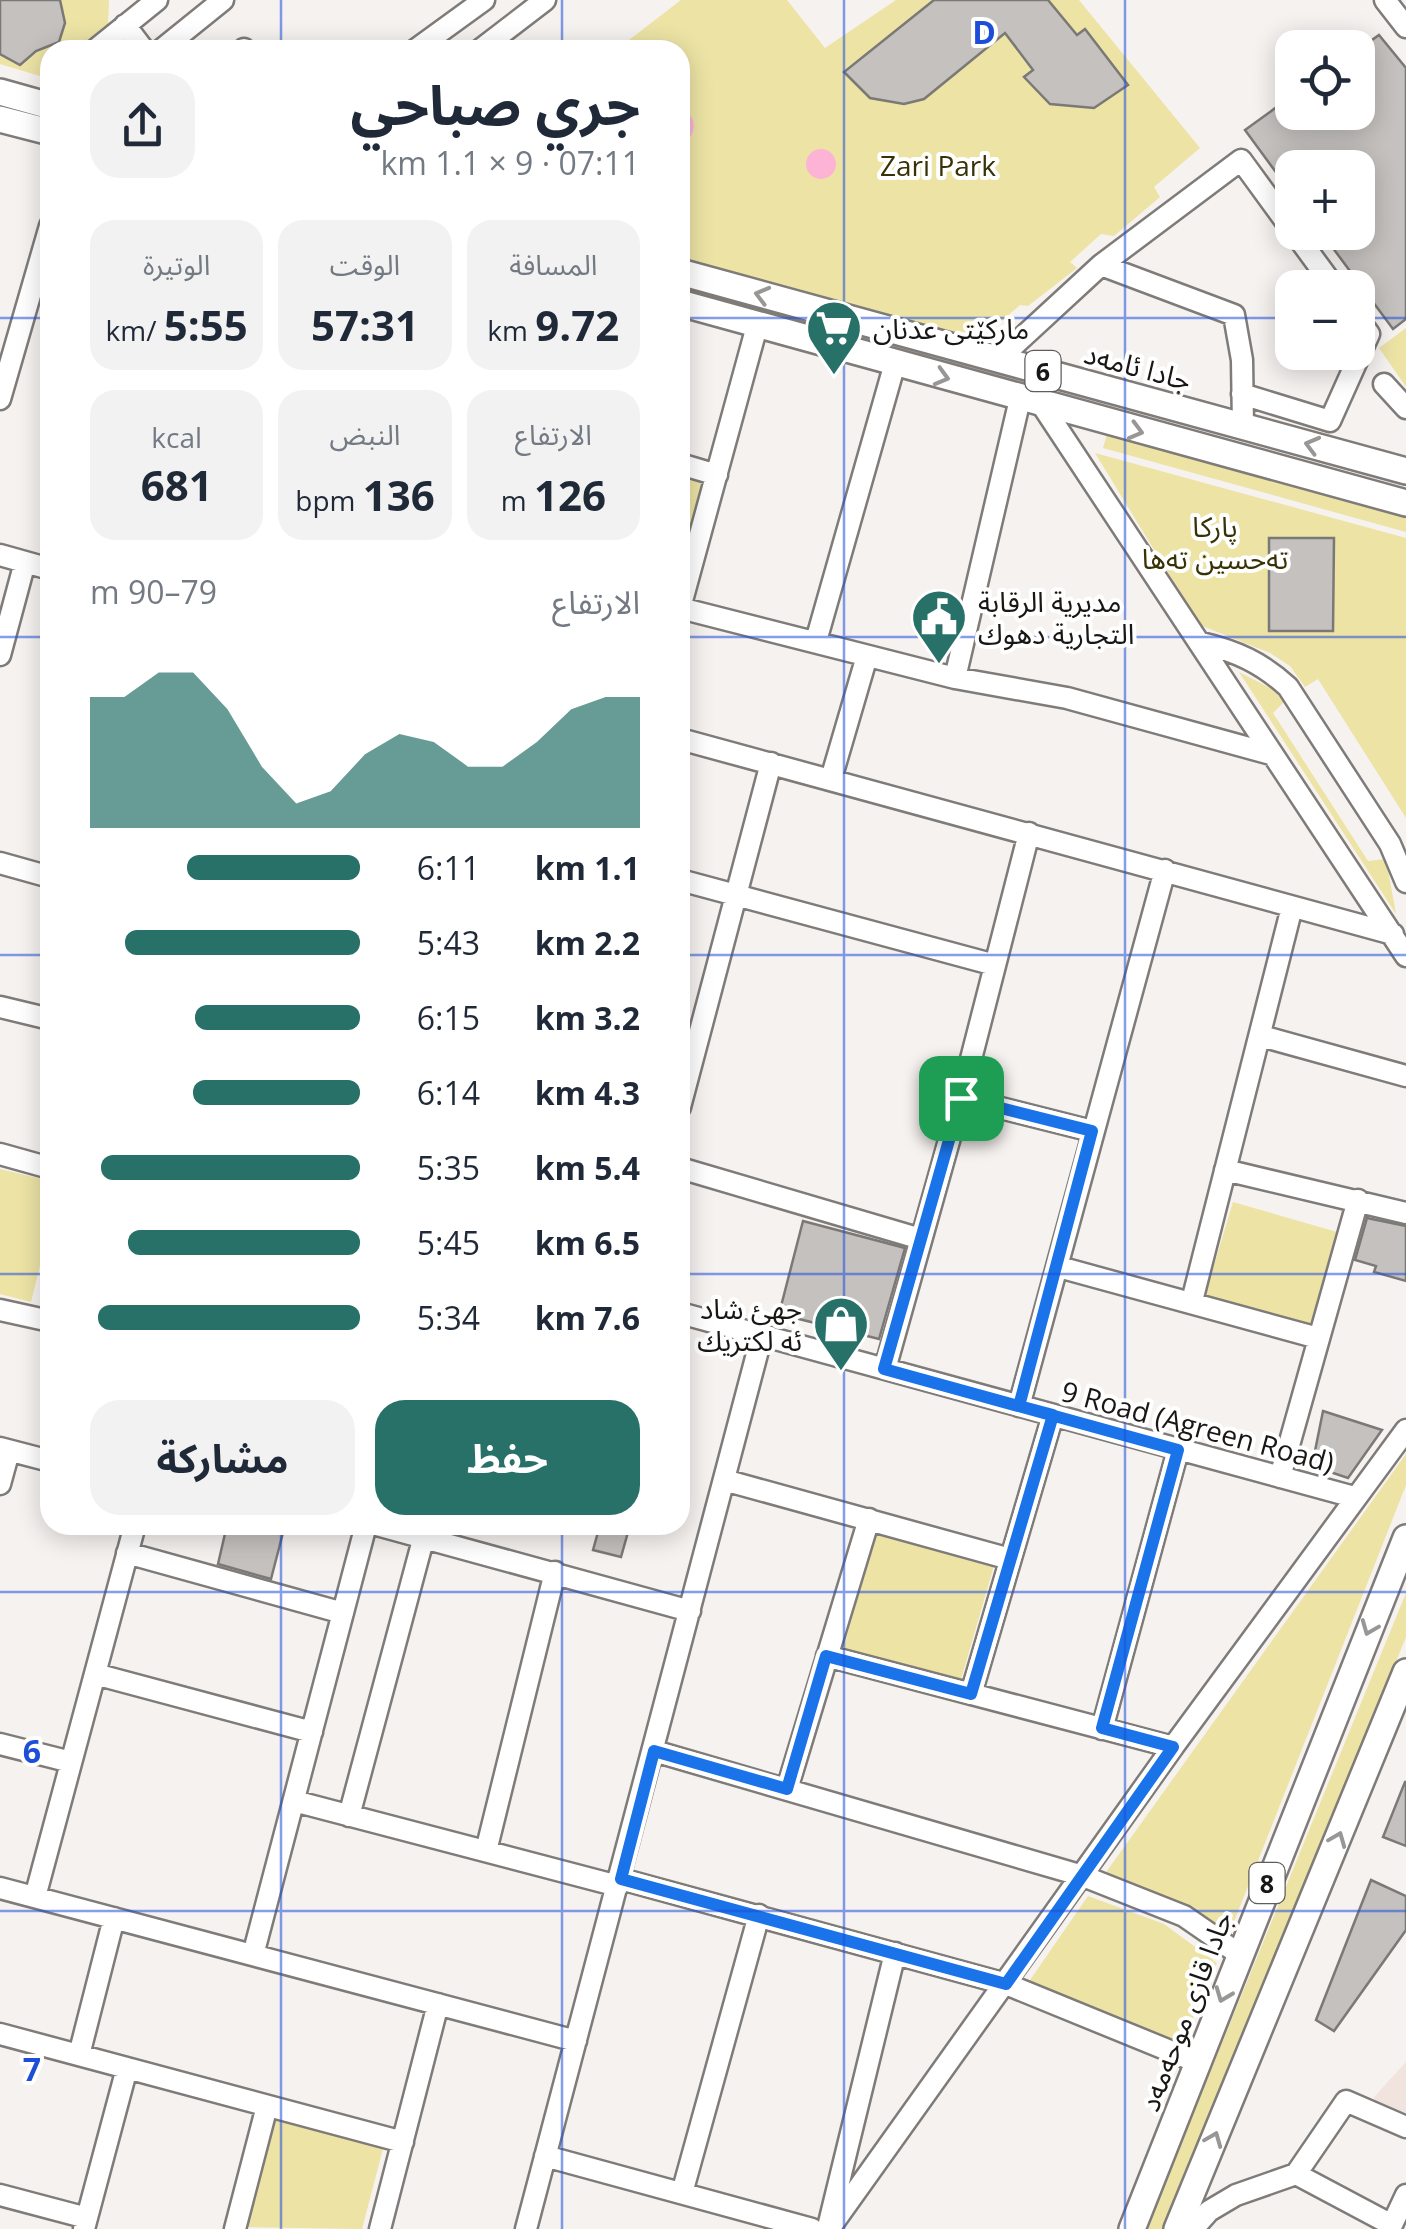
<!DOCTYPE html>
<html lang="ar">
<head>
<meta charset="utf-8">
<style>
  :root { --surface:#fff; --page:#f2f2f3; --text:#1f2937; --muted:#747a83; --accent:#287169 }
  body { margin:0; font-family:"Open Sans","Noto Sans Arabic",sans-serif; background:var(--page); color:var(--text); direction:rtl; height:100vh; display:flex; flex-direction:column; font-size:38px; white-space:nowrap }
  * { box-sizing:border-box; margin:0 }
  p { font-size:32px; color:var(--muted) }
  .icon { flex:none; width:55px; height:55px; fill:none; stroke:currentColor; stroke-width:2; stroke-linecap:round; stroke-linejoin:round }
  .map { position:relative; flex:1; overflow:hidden; direction:ltr }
  .panel { position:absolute; left:40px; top:40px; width:650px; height:1495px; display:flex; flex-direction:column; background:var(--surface); border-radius:30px; box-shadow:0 5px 25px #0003; direction:rtl }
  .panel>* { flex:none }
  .controls { position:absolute; left:1275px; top:30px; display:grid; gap:20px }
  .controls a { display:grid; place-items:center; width:100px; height:100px; border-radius:20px; background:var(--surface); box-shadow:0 5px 25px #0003; font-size:50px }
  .pin { position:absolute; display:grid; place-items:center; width:85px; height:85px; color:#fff; margin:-42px; border-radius:20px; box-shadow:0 5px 15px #0006 }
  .round { display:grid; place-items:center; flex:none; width:105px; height:105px; border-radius:30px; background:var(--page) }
  .headline { display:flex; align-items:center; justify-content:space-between; height:170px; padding:0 50px }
  h1 { font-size:55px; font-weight:700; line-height:75px }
  .figures { display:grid; grid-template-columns:repeat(3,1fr); gap:15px; height:170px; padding:10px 50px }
  .figures div { display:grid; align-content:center; border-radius:25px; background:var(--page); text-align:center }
  .figures b { font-size:42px; font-weight:700 }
  .figures small { font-size:28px; font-weight:400 }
  .figures p { font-size:28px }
  .chart { height:280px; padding:20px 50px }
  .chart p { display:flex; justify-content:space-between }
  .chart svg { width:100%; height:180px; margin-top:10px; fill:var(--accent); opacity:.7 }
  .primary-button { display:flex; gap:20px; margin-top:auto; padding:20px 50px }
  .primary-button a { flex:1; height:115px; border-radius:30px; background:var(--accent); color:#fff; font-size:40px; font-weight:700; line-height:115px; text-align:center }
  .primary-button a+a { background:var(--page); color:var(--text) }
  ul { padding:0 50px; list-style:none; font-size:32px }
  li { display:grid; grid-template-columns:160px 120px 1fr; align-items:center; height:75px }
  li i { height:25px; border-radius:12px; background:var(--accent) }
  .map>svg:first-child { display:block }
  .built { fill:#f1e4df }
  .green { fill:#ece3a5; fill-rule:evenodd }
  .water { fill:#fdb3d6 }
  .building { fill:#c4c1be; stroke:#7b7976; stroke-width:2.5 }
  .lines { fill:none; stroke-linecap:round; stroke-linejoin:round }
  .minor-casing { stroke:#7f7b79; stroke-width:25 }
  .major-casing { stroke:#7f7b79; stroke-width:30 }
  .minor { stroke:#fff; stroke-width:20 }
  .major { stroke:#fff; stroke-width:25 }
  .oneway { stroke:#989796 }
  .route-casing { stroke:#fff; stroke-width:20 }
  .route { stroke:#1a73e8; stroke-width:12 }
  .grid { fill:none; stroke:#1d4ed8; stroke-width:2.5; stroke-opacity:0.55 }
  .labels { text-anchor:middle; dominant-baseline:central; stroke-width:8; stroke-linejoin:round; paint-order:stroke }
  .shield { fill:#fff; stroke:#5e5d5c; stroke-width:2.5 }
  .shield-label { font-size:25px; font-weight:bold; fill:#191716 }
  .park-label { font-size:28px; fill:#383206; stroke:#fff }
  .poi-label { font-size:28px; fill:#191716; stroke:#fff; text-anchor:start }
  .street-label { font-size:28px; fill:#191716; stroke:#fff }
  .grid-label { font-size:32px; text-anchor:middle; font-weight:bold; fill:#1d4ed8; stroke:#fff; stroke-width:8; stroke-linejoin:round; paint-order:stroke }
</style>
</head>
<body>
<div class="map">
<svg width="1406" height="2229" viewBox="0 0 1406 2229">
  <rect width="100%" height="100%" fill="#f6f2f0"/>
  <path class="built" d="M1406 2062V2130L1378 2116 1374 2097Z"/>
  <path class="green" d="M60 0H109L108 25 74 50H50V68L40 76 0 64V54L20 65 36 51 59 42 65 23Z
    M681 0H787L825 48 896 0H1079L1200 148 1154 187 1160 197 1114 236 1101 234 1070 262 1077 268 1028 306 1020 305 997 325 984 346 974 345 680 260V50H616Z
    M1406 328V387L1379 348Z
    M1107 434 1406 517V532L1103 448Z
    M1095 453 1406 538V818L1318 679 1305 687 1290 666 1270 653 1200 625ZM1270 538H1334L1333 631H1269Z
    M680 477 701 483 680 571Z
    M1239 672 1272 689 1284 702 1273 713 1368 861 1386 859 1396 914Z
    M0 1169 50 1181V1225L31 1302 0 1294Z
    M1233 1202 1344 1234 1311 1345 1200 1312Z
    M1406 1454V1485L1228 1937 1104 1875Z
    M878 1528 995 1562 960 1683 843 1649Z
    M1406 1593V1637L1165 2229H1146Z
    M1088 1896 1164 1924 1217 1963 1176 2056 1017 1999Z
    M275 2112 385 2141 362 2229 244 2227Z"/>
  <path class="water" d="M680 109C693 113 697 124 691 136L680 143Z
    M806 164a15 15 0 1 1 30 0a15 15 0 1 1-30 0Z"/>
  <path class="building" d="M0 0H60L65 23 59 42 36 51 20 65 0 54Z
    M934 0H1048L1077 35 1085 29 1128 85 1094 108 1050 104 1024 77 1033 70 1005 33 924 99 904 104 870 98 844 72Z
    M1379 35 1406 68V319L1393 329 1321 232H1358V168H1292V194L1245 130 1292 96V112H1358V50Z
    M1269 538H1334L1333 631H1269Z
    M1367 1218 1406 1226V1281L1374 1272 1376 1266 1355 1260Z
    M803 1221 905 1248 879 1339 779 1314Z
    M1323 1411 1382 1430 1348 1478 1312 1466Z
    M227 1525H285L271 1579 218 1564Z
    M600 1525H630L621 1557 593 1550Z
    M1405 1782H1406V1846L1383 1837Z
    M1371 1880 1406 1896V1930L1334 2031 1316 2020Z"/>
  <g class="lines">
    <g class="minor-casing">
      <path id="minor" d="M1385 0 1406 27
        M125 25 144 50
        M244 49 245 50
        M95 50 157 0
        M161 50 223 0
        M415 50 484 0
        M480 50 545 0
        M1294 232 1335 288
        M1101 265 1241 160 1292 230
        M999 359 1101 265 1234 315 1242 360 1243 426
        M1384 384 1406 408
        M1242 394 1330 421 1369 334 1358 319
        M0 399 50 226
        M1042 405 1406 956
        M680 464 717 475
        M0 555 50 569
        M680 608 955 678 1067 698 1271 754
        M680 608 757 326
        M816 641 895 363
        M1201 643C1236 651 1262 663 1288 687L1390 844 1406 882
        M0 655 25 562
        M955 678 1020 399
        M680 739 1393 934
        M831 779 867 656
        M0 863 50 877
        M680 880 995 965
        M0 1007 50 1019
        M1261 1036 1406 1076
        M961 1098 1092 1131
        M680 1107 771 763
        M0 1154 50 1168
        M680 1168 921 1239
        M1225 1170 1406 1213
        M1059 1267 1318 1338
        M1192 1301 1292 907
        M0 1310 50 1321
        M680 1313 1354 1497
        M885 1369 961 1098 1029 833
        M1019 1406 1165 870
        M0 1448 50 1461
        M1280 1477 1358 1200
        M724 1480 1010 1559
        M0 1484 9 1451
        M377 1525 690 1611
        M127 1553 343 1613
        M827 1656 1173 1747
        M95 1674 312 1732
        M971 1694 1053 1415
        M1102 1729 1178 1450
        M0 1744 71 1762
        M654 1751 1083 1876 1184 1916 1239 1954
        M787 1789 869 1519
        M294 1801 618 1886
        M349 1816 427 1525
        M486 1851 555 1572
        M621 1879 1006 1984 1197 2062
        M0 1888 576 2041
        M35 1897 135 1525
        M253 1955 366 1525
        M0 2034 403 2142
        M79 2055 114 1918
        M545 2156 812 2229
        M1296 2174 1392 2225
        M682 2193 759 1915
        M0 2195 87 2218
        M829 2223 895 1953
        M84 2229 127 2068
        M235 2229 267 2106
        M380 2229 438 2004
        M526 2229 762 1335
        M829 2229 1173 1747 1406 1430
        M1193 2229 1209 2211 1236 2195 1296 2174 1346 2101 1406 2127
        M1390 2229 1406 2195"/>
    </g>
    <g class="major-casing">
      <path id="major" d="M0 92 50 106
        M0 119 50 132
        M680 272 1406 471
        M680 303 1406 503
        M1132 2229 1406 1538
        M1177 2229 1406 1672"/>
    </g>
    <use href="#minor" class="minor"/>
    <use href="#major" class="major"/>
  </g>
  <defs><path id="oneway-chevron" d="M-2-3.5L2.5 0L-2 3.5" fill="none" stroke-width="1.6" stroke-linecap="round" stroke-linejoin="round" transform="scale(2.5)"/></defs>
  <g class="oneway">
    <use href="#oneway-chevron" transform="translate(762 295) rotate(-165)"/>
    <use href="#oneway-chevron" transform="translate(942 377) rotate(16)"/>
    <use href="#oneway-chevron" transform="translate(1136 431) rotate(15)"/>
    <use href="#oneway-chevron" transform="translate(1312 445) rotate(-165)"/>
    <use href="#oneway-chevron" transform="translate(1369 1628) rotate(112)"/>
    <use href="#oneway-chevron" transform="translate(1338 1839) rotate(-68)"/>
    <use href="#oneway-chevron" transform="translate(1223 1995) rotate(111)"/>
    <use href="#oneway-chevron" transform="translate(1214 2139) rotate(-68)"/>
  </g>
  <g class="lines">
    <g class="route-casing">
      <path id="route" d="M961 1098 1092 1131 1019 1406 1053 1415 971 1694 826 1656 787 1789 654 1751 621 1879 1006 1984 1173 1747 1102 1728 1178 1450 884 1369 961 1098"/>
    </g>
    <use href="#route" class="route"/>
  </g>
  <path class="grid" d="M281 0V50M562 0V50M844 0V2229M1125 0V2229M0 318H50M680 318H1292M1358 318H1406M0 637H50M680 637H1406M0 955H50M680 955H1406M0 1274H50M680 1274H1406M281 1525V2229M562 1525V2229M0 1592H1406M0 1911H1406"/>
  <defs>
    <g id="supermarket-pin" transform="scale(2.875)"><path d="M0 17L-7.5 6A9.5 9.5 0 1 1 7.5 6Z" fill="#287169" stroke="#fff"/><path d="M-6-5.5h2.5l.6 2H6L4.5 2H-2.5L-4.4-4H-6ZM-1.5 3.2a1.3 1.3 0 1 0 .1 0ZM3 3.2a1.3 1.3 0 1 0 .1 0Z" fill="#fff"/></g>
    <g id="civic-pin" transform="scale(2.875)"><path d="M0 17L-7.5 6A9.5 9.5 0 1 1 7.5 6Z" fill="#287169" stroke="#fff"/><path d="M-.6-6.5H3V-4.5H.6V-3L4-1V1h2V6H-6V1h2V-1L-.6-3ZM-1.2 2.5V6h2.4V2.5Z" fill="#fff"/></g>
    <g id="shop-pin" transform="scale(2.875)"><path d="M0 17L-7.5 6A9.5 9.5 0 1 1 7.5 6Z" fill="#287169" stroke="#fff"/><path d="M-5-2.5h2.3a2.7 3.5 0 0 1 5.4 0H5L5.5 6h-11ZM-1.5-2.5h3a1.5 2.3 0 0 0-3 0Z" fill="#fff"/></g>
  </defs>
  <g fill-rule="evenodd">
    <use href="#supermarket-pin" x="834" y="328"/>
    <use href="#civic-pin" x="939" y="617"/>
    <use href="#shop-pin" x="841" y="1324"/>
  </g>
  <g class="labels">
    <g class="shield">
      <rect x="1025.5" y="351" width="35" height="40" rx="8"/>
      <rect x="1249.5" y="1863" width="35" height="40" rx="8"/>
    </g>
    <g class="shield-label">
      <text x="1043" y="371">6</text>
      <text x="1267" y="1883">8</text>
    </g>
    <g class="park-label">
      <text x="938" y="165">Zari Park</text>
      <text x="1215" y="526">پارکا<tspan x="1215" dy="32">تەحسین تەها</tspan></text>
    </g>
    <g class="poi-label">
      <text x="873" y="328">مارکێتی عدنان</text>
      <text x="978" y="601">مديرية الرقابة<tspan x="978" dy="32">التجارية دهوك</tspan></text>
      <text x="802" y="1308" text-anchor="end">جهئ شاد<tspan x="802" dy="32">ئه لكتريك</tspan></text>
    </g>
    <g class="street-label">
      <text transform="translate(1138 366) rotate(15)">جادا ئامەد</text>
      <text transform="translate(1198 1426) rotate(15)">9 Road (Agreen Road)</text>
      <text transform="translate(1185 2011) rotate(-69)">جادا قازی موحەمەد</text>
    </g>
  </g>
  <g class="grid-label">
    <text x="984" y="44">D</text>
    <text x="32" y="1763">6</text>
    <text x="32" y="2081">7</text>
  </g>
</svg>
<div class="controls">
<a><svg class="icon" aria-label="locate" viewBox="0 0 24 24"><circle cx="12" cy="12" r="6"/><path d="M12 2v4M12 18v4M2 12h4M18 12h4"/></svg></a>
<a>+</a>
<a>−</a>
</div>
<div class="pin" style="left:961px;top:1098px;background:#1e9e55"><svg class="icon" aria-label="arrive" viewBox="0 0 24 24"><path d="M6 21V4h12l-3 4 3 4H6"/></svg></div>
<section class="panel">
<div class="headline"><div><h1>جري صباحي</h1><p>07:11 · 9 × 1.1 km</p></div><a class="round"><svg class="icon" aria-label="share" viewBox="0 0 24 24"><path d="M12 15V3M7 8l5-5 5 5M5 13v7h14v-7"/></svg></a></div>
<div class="figures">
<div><p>المسافة</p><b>9.72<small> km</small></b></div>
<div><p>الوقت</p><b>57:31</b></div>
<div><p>الوتيرة</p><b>5:55<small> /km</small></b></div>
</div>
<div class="figures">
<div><p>الارتفاع</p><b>126<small> m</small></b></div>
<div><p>النبض</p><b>136<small> bpm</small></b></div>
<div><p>kcal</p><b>681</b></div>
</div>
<div class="chart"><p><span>الارتفاع</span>79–90 m</p>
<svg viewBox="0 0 160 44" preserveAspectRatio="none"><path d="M0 44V12L10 12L20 6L30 6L40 15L50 29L60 38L70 35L80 26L90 21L100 23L110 29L120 29L130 23L140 15L150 12L160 12V44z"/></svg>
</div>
<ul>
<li><b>1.1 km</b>6:11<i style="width:64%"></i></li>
<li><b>2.2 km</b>5:43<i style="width:87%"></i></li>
<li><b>3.2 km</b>6:15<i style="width:61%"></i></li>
<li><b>4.3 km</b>6:14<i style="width:62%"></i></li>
<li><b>5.4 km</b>5:35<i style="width:96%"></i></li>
<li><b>6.5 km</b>5:45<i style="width:86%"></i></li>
<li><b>7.6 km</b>5:34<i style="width:97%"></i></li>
</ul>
<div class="primary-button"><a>حفظ</a><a>مشاركة</a></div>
</section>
</div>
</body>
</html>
